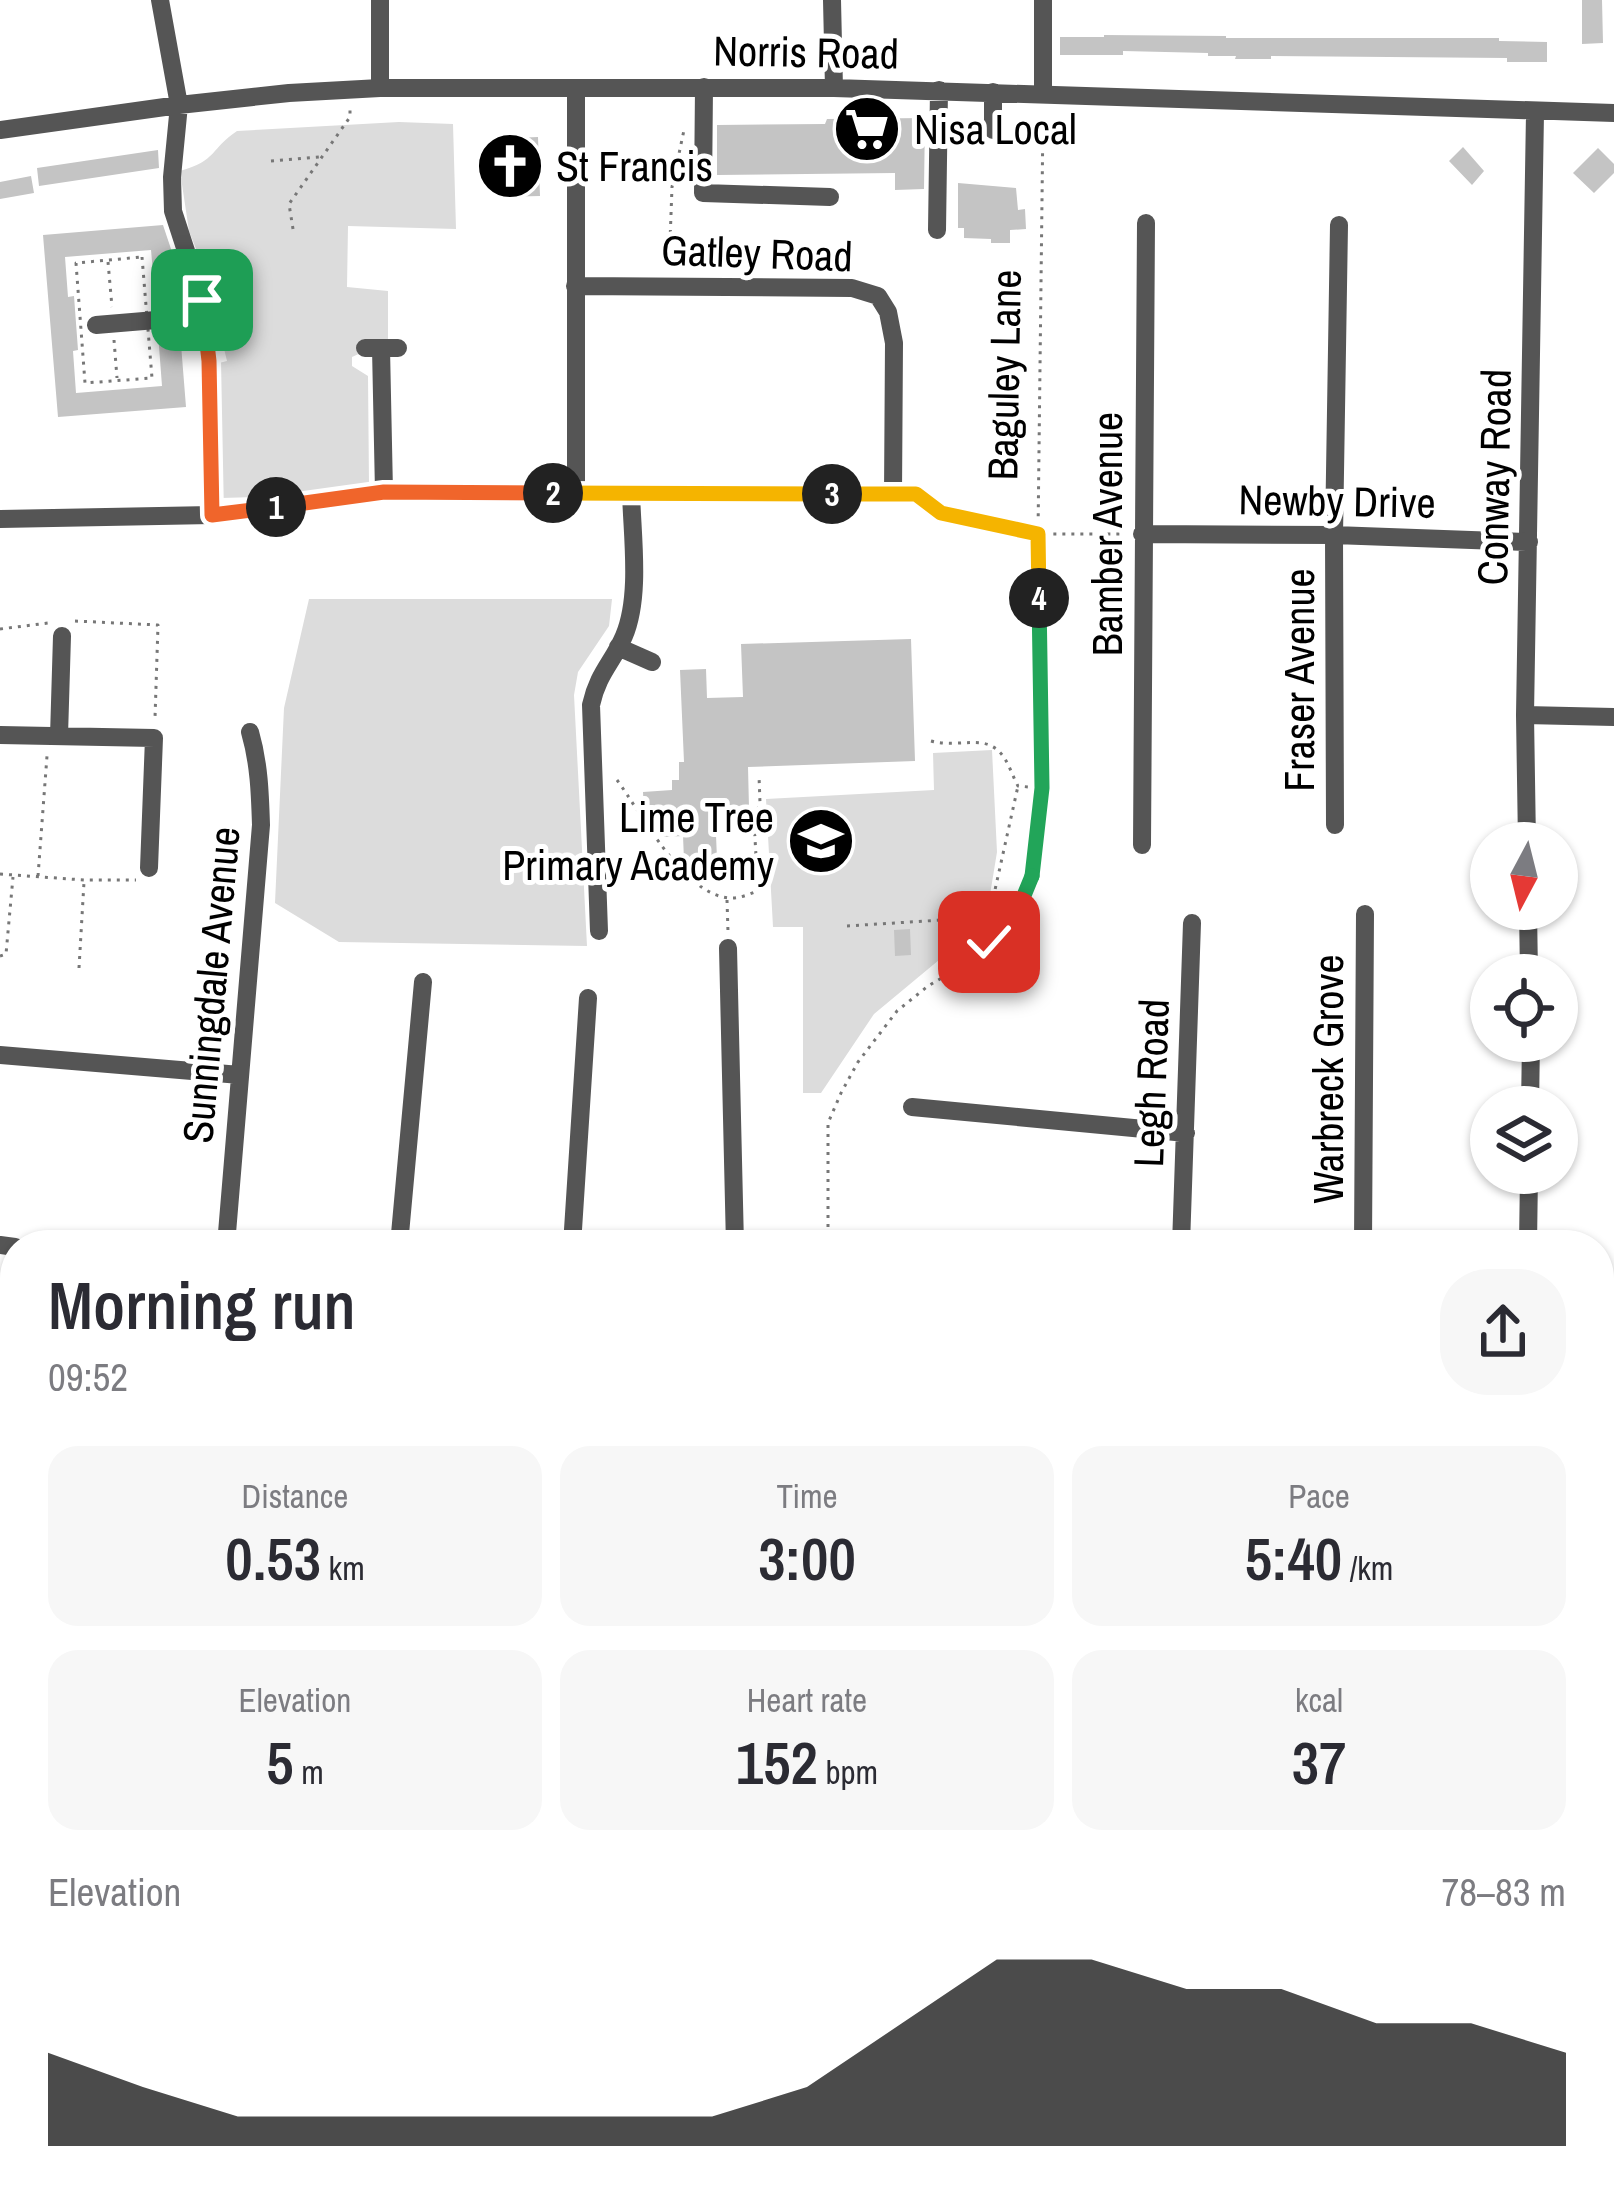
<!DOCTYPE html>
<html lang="en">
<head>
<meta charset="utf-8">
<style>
  :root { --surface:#fff; --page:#f7f7f7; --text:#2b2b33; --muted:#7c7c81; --accent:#000 }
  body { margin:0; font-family:"Archivo Narrow",sans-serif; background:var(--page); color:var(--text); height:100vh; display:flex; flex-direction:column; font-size:45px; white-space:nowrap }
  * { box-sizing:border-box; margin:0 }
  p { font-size:39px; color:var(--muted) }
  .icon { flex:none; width:66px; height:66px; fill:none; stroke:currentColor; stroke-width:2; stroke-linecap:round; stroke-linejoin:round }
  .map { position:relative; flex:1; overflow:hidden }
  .details { position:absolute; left:0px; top:1230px; width:1614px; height:972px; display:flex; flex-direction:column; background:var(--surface); border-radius:48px 48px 0 0; box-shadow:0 3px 9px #0004 }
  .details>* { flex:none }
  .needle { width:78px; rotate:187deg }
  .controls { position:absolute; left:1470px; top:822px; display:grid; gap:24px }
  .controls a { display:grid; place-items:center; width:108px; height:108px; border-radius:50%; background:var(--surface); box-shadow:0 3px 9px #0004; font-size:60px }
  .pin { position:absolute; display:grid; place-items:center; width:102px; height:102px; color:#fff; margin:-51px; border-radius:24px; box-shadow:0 6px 18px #0006 }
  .km { position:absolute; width:60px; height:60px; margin:-30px; border-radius:50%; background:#222; color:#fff; font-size:33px; line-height:60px; text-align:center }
  .round { display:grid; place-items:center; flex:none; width:126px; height:126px; border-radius:48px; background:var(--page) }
  .headline { display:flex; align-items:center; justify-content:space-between; height:204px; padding:0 48px }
  h1 { font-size:66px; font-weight:600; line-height:90px }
  .metrics { display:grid; grid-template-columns:repeat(3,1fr); gap:18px; height:204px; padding:12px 48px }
  .metrics div { display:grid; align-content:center; border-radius:30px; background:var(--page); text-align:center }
  .metrics b { font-size:60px; font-weight:600 }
  .metrics small { font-size:33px; font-weight:400 }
  .metrics p { font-size:33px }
  .chart { height:336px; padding:24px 48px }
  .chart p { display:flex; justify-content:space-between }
  .chart svg { width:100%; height:216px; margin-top:12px; fill:var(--accent); opacity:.7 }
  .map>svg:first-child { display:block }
  .green { fill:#dcdcdc }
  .building { fill:#c4c4c4 }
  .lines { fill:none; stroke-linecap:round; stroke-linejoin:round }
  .major-casing { stroke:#dbdbdb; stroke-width:30 }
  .path { stroke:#777; stroke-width:3; stroke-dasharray:3 6; stroke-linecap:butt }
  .minor { stroke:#555; stroke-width:18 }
  .major { stroke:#000; stroke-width:24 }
  .split-1-casing { stroke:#fff; stroke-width:24 }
  .split-2-casing { stroke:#fff; stroke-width:24 }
  .split-3-casing { stroke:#fff; stroke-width:24 }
  .split-4-casing { stroke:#fff; stroke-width:24 }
  .split-5-casing { stroke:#fff; stroke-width:24 }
  .split-6-casing { stroke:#fff; stroke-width:24 }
  .split-1 { stroke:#f0652b; stroke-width:15 }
  .split-2 { stroke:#f0652b; stroke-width:15 }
  .split-3 { stroke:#f5b400; stroke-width:15 }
  .split-4 { stroke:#f5b400; stroke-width:15 }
  .split-5 { stroke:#22a559; stroke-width:15 }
  .split-6 { stroke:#22a559; stroke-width:15 }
  .labels { text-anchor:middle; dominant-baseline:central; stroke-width:10; stroke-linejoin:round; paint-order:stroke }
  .street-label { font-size:42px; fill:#000; stroke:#fff }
  .poi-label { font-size:42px; fill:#000; stroke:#fff; text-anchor:start }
</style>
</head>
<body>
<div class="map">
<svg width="1614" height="2202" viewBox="0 0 1614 2202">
  <rect width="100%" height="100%" fill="#fff"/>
  <path class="green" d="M399 122 453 124 456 229 348 226 347 287 388 291V351L363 352 352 357V366L368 376 369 485 358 494 221 498 215 364 227 361 206 274 189 231 180 171C217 161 211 148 237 131Z
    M309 599H612L609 626 578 672 574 695 587 946 339 942 275 903 284 708Z
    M992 750 997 852 987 913H998L971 940 945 955 874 1014 821 1093H803V927H773L766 799 934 790 933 753Z"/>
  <path class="building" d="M1582 0H1602L1603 43 1582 44Z
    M1104 35 1226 36V38H1499V41L1547 42V62H1507V58L1271 56V59H1235L1236 56H1208V53L1123 51V55H1060V37H1104Z
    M925 118 924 189 895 190V173L717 175V125L825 124 827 119Z
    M538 137 540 196 500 197V184H483L482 149 514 148V138Z
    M1463 147 1484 171 1472 185 1449 161Z
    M1598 148 1614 164V173L1594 193 1573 173Z
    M158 150 159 168 39 186 37 168Z
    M31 176 34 193 0 199V182Z
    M958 183 1016 188 1018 210 1025 209 1026 229 1010 230V243H991V239L964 238V228H958Z
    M163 225 173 255 177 305 156 306 151 250 65 257 68 297 74 296 78 350 73 351 76 393 162 386 158 333 180 332 186 407 58 417 43 235Z
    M911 639 915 761 748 767 749 808 715 811 717 859 684 860 683 836 663 837 660 819 647 820V813H644L643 792 672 790V780H679V762H684L680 670 706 669 707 698 743 697 741 644Z
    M910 929 911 955 895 956 894 930Z"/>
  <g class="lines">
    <g class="major-casing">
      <path id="major" d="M0 1519 15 1521
        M1599 1703 1614 1698
        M1599 1792 1614 1802
        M538 2202 561 2187"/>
    </g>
    <path class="path" d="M271 161 319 157
      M293 229 289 204 350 117V110
      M142 257 152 378 85 383 76 263Z
      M108 262 112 307
      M669 269 672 187 684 130
      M114 340 117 378
      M209 380 212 497
      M932 506 941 513 1038 534H1123
      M75 621 158 625 155 718
      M0 629 48 623
      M931 741C961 749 988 731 1005 759 1010 767 1013 777 1018 786L1040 788
      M617 780C642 814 683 894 729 898 739 899 749 894 758 891L754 821 760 803 759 776
      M0 874 84 880H136
      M38 876 47 756
      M727 900 728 932
      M847 926 989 917 1018 786
      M0 956 6 954 13 877
      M79 968 84 882
      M828 1245V1123L841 1093 858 1062 897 1011 928 986 959 968 1015 915 1032 877 1035 862 1041 788 1038 534 1043 117"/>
    <path class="minor" d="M160 0 179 105 172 177 173 211 202 300 209 361
      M832 0 834 88
      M704 87 703 193 830 197
      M380 88V0
      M1043 93V0
      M0 130 179 105 289 93 380 88H834L1614 113
      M993 130V92
      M937 230 939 90
      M575 286 852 288 878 296 888 312 894 343 893 494
      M96 325 204 316
      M365 348H398
      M381 348 384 492
      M576 492V88
      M0 519 212 515 384 492 916 494
      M1142 534 1334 535 1529 542
      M618 647 652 662
      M1525 715 1614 717
      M0 735 154 738 149 868
      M59 736 62 636
      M1335 825 1334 535 1339 225
      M1527 843 1525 715 1535 113
      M1142 845 1146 223
      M1528 909 1529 975
      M599 931 591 705C598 673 613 662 624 636 641 596 632 535 631 492
      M728 948 735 1245
      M0 1055 240 1075
      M912 1107 1186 1133
      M1530 1107 1531 1041
      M0 1245 15 1247
      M226 1245 261 825C260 793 259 763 250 732
      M399 1245 423 982
      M572 1245 588 998
      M1181 1245 1192 923
      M1363 1245 1365 914
      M1528 1245 1529 1173
      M1599 1673 1614 1668
      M1603 1702 1614 1733
      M1599 1934 1614 1912
      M0 1949 15 1929
      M1599 1956 1614 1966
      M0 1995 15 2007
      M0 2071 15 2051
      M170 2187 181 2202
      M524 2187 535 2202
      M663 2187 676 2202
      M1171 2187 1193 2202
      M1577 2187 1601 2202
      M1047 2202 1079 2187
      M1412 2202 1423 2187"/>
    <use href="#major" class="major"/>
  </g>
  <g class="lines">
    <g class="split-1-casing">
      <path id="split-1" d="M202 300 209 361 212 515 276 507"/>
    </g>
    <g class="split-2-casing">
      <path id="split-2" d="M276 507 384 492 553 493"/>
    </g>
    <g class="split-3-casing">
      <path id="split-3" d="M553 493 832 494"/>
    </g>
    <g class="split-4-casing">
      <path id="split-4" d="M832 494H916L941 513 1038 534 1039 598"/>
    </g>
    <g class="split-5-casing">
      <path id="split-5" d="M1032 876 1042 788 1039 598"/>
    </g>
    <g class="split-6-casing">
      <path id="split-6" d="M989 942 1016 915 1032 876"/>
    </g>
    <use href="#split-1" class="split-1"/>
    <use href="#split-2" class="split-2"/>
    <use href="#split-3" class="split-3"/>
    <use href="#split-4" class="split-4"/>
    <use href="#split-5" class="split-5"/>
    <use href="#split-6" class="split-6"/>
  </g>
  <defs>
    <g id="supermarket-disc" transform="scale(3.45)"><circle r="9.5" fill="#000" stroke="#fff"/><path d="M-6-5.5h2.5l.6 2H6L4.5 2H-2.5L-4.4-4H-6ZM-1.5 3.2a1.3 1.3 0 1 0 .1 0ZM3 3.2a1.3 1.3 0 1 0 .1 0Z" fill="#fff"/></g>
    <g id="church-disc" transform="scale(3.45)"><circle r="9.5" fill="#000" stroke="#fff"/><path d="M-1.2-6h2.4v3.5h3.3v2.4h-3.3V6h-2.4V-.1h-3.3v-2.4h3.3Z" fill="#fff"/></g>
    <g id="school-disc" transform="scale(3.45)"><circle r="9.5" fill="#000" stroke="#fff"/><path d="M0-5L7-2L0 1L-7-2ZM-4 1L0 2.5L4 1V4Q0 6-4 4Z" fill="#fff"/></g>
  </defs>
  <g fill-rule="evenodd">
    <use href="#supermarket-disc" x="867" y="129"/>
    <use href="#church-disc" x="510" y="166"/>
    <use href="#school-disc" x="821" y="841"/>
  </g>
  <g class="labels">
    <g class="street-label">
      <text transform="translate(806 52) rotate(1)">Norris Road</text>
      <text transform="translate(757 253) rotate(2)">Gatley Road</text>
      <text transform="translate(1004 375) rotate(-89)">Baguley Lane</text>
      <text transform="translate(1494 477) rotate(-89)">Conway Road</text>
      <text transform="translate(1337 501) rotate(1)">Newby Drive</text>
      <text transform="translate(1107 534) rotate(-90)">Bamber Avenue</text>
      <text transform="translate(1299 680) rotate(-90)">Fraser Avenue</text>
      <text transform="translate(211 985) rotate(-85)">Sunningdale Avenue</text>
      <text transform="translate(1328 1079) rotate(-90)">Warbreck Grove</text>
      <text transform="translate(1151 1083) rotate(-88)">Legh Road</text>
    </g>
    <g class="poi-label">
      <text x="914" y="129">Nisa Local</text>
      <text x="556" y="166">St Francis</text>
      <text x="774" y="817" text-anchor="end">Lime Tree<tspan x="774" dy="48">Primary Academy</tspan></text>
    </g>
  </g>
</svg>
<div class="controls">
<a><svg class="needle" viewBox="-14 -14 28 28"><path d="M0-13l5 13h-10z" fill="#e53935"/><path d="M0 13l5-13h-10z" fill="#7c7c81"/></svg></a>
<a><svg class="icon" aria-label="locate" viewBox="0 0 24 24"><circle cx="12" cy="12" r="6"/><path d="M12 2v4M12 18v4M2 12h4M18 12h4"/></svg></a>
<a><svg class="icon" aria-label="layers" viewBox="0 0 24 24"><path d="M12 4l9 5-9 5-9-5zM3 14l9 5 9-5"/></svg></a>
</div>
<div class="pin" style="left:202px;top:300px;background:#1e9e55"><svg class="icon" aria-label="arrive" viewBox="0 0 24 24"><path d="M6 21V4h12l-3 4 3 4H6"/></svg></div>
<div class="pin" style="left:989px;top:942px;background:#d93025"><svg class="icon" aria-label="check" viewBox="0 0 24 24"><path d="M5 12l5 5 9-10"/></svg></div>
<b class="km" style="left:276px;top:507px">1</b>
<b class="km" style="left:553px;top:493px">2</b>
<b class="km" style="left:832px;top:494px">3</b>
<b class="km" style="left:1039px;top:598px">4</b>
<section class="details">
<div class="headline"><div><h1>Morning run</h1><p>09:52</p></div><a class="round"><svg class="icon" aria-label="share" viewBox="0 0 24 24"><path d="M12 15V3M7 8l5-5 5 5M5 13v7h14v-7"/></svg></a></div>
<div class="metrics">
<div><p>Distance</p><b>0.53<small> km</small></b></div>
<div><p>Time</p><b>3:00</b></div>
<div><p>Pace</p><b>5:40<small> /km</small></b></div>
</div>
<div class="metrics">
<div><p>Elevation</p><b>5<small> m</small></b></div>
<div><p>Heart rate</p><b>152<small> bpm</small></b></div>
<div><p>kcal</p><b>37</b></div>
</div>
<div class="chart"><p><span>Elevation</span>78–83 m</p>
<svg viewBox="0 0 160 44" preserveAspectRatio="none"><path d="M0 44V25L10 32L20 38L30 38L40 38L50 38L60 38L70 38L80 32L90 19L100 6L110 6L120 12L130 12L140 19L150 19L160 25V44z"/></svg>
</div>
</section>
</div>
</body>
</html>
